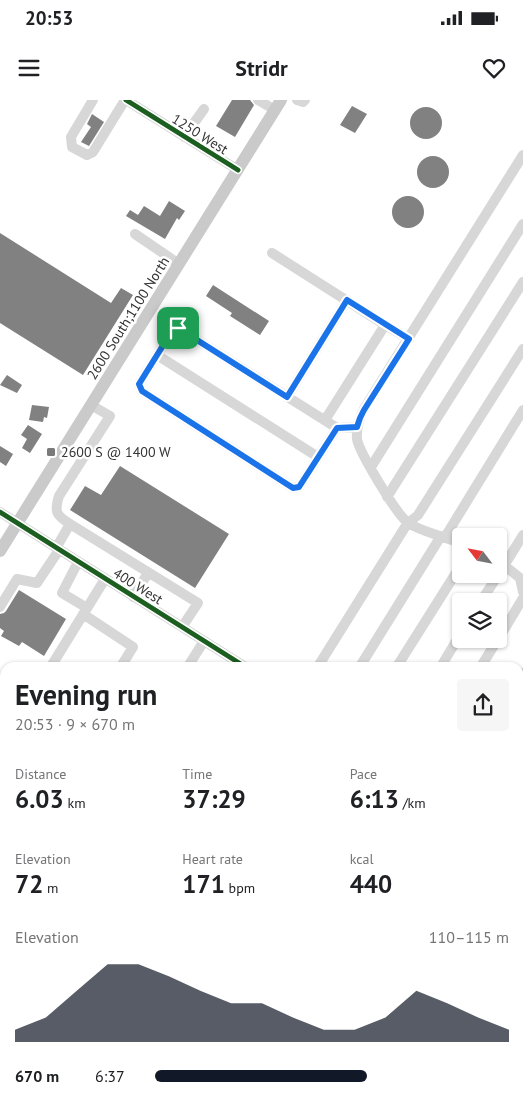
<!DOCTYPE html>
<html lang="en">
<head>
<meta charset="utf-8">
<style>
  :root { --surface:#fff; --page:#f6f6f6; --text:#202124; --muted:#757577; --accent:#111827 }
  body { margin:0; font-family:"PT Sans",sans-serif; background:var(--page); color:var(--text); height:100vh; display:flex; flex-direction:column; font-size:19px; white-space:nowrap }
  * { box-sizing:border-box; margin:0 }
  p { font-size:16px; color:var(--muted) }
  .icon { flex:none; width:28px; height:28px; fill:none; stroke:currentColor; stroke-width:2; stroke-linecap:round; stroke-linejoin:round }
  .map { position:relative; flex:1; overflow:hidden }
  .panel { position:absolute; left:0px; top:562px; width:524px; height:444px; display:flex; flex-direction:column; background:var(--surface); border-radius:15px 15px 0 0; box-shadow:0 1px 4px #0004 }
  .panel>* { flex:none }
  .needle { width:32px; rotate:302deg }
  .fabs { position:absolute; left:452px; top:428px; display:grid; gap:10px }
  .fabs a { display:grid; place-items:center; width:55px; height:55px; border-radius:5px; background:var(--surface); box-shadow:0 1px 4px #0004; font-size:25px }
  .pin { position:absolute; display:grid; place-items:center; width:42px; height:42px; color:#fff; margin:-21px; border-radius:10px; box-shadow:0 2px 8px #0006 }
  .round { display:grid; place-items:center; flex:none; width:52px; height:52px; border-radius:5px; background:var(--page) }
  .headline { display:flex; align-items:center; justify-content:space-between; height:85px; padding:0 15px }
  h1 { font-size:28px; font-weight:600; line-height:38px }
  .figures { display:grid; grid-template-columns:repeat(3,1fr); gap:8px; height:85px; padding:5px 15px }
  .figures div { display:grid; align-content:center }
  .figures b { font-size:25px; font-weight:600 }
  .figures small { font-size:14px; font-weight:400 }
  .figures p { font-size:14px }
  .chart { height:140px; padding:10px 15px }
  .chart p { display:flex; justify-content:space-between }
  .chart svg { width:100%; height:90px; margin-top:5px; fill:var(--accent); opacity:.7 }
  ul { padding:0 15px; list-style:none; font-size:16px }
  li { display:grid; grid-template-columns:80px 60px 1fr; align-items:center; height:38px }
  li i { height:12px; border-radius:6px; background:var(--accent) }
  .status { display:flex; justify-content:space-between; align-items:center; height:35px; padding:0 25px; background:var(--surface); direction:ltr }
  .status svg { height:14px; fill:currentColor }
  header { display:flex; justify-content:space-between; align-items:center; height:65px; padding:0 15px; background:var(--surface); font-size:22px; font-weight:600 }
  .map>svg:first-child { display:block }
  .building { fill:#818181 }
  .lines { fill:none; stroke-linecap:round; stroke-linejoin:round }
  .minor { stroke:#d7d7d7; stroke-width:10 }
  .major { stroke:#cacaca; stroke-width:12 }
  .cycleway-casing { stroke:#fff; stroke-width:8 }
  .cycleway { stroke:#1b5e20; stroke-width:5 }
  .route-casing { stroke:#fff; stroke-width:10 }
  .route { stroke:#1a73e8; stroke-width:6 }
  .poi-dot { fill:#7a7a7a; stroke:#fff; stroke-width:2 }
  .labels { text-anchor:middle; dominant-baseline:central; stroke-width:5; stroke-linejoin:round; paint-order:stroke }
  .street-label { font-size:14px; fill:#333; stroke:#fff }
  .poi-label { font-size:14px; fill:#333; stroke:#fff; text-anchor:start }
</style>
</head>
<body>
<div class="status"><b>20:53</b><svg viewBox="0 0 49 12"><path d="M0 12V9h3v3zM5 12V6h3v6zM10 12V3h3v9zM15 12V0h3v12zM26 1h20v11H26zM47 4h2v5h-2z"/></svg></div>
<header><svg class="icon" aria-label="menu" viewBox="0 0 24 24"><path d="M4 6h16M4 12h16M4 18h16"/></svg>Stridr<svg class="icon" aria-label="heart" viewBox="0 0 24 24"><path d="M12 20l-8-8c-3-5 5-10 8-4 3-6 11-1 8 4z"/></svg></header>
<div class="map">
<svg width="523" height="1006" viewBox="0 0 523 1006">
  <rect width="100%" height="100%" fill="#fff"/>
  <path class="building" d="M232 0H250L254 5 235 37 216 26Z
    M352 6 367 14 355 33 340 25Z
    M410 23a16 16 0 1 1 32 0a16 16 0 1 1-32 0Z
    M92 14 104 22 89 46 81 42 91 27 87 24Z
    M417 72a16 16 0 1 1 32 0a16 16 0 1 1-32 0Z
    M392 112a16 16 0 1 1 32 0a16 16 0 1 1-32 0Z
    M169 101 185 111 179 120 177 118 165 139 126 116 130 110 138 115 144 106 160 116Z
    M0 133 111 203 121 188 133 195 83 275 0 223Z
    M213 185 269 221 260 235 230 216 232 213 206 196Z
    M7 275 22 285 17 293 0 285Z
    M32 305 49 307 47 318 44 317 43 322 29 320Z
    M28 325 42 334 30 353 22 348 27 339 21 335Z
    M0 346 13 354 6 366 0 362Z
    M120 366 229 434 195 488 70 410 85 386 101 395Z
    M19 490 66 519 44 556 22 542 19 546 1 536 4 531 0 528V514L4 513 6 511Z"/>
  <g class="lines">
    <path class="minor" d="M93 0 71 37 72 47 87 55 93 52 125 0
      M126 0 238 70
      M258 0 275 10
      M297 0 303 2 305 0
      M184 37 204 9
      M135 134 179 164
      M272 153 385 225
      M157 255 318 357
      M287 297 347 200
      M325 320 385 225 409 239
      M337 328 178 228 172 231 139 284 142 291 293 388 299 387 337 328 357 327
      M371 367 523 124
      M387 397 523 182
      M0 412 247 568
      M70 424 198 503 182 527
      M445 437 523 310
      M461 443C450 439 414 429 407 422 396 413 359 352 357 339 356 328 359 319 364 309L523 55
      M56 448 70 424C56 415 54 412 59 396L110 316 91 305
      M78 462 62 493 87 508
      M500 462 520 478 523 492
      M499 474 523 435
      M133 497 148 473
      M481 501 499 474
      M0 507 17 479 37 483 59 450
      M83 514 133 547 120 568
      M499 538 523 498
      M50 568 105 479
      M187 568 204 541
      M317 568 407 424 418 415 523 249
      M359 568 441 436
      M396 568 461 465
      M440 568 461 533
      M480 568 498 539
      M519 580 523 573
      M0 613 5 616
      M519 639 523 632
      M519 703 523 705
      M519 738 523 741
      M519 777 523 779
      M519 892 523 895
      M154 1001 161 1006
      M209 1001 217 1006
      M250 1001 258 1006
      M302 1006 304 1001
      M363 1006 366 1001"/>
    <path class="major" d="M0 451 281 0"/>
    <g class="cycleway-casing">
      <path id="cycleway" d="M126 0 238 70
        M0 412 247 568"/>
    </g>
    <use href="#cycleway" class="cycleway"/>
  </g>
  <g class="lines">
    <g class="route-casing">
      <path id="route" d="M347 200 409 239 364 310 360 318 357 327 337 328 299 387 293 388 142 291 139 284 172 231 178 228 287 297Z"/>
    </g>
    <use href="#route" class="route"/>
  </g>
  <rect class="poi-dot" x="46" y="347" width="10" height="10" rx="2.5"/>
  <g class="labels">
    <g class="street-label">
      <text transform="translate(200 34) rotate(32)">1250 West</text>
      <text transform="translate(128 218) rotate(-58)">2600 South;1100 North</text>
      <text transform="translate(138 486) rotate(32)">400 West</text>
    </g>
    <g class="poi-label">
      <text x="61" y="352">2600 S @ 1400 W</text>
    </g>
  </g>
</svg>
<div class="fabs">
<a><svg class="needle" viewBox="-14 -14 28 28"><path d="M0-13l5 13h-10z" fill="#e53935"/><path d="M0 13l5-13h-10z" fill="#757577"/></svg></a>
<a><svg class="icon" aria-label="layers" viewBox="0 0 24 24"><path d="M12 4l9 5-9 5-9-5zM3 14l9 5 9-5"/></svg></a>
</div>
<div class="pin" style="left:178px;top:228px;background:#1e9e55"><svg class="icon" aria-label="arrive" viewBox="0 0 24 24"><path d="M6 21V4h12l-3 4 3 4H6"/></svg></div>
<section class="panel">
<div class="headline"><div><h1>Evening run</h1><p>20:53 · 9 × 670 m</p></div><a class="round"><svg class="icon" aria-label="share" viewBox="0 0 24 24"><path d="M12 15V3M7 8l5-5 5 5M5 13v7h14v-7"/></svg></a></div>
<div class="figures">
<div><p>Distance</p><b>6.03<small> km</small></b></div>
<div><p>Time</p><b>37:29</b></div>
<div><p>Pace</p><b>6:13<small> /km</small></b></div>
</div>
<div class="figures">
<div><p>Elevation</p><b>72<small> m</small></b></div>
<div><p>Heart rate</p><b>171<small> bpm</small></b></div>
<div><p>kcal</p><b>440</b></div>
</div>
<div class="chart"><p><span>Elevation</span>110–115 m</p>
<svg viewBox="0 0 160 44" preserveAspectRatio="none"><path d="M0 44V38L10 32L20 19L30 6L40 6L50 12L60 19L70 25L80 25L90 32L100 38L110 38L120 32L130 19L140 25L150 32L160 38V44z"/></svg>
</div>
<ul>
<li><b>670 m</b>6:37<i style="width:60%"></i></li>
</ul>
</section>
</div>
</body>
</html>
